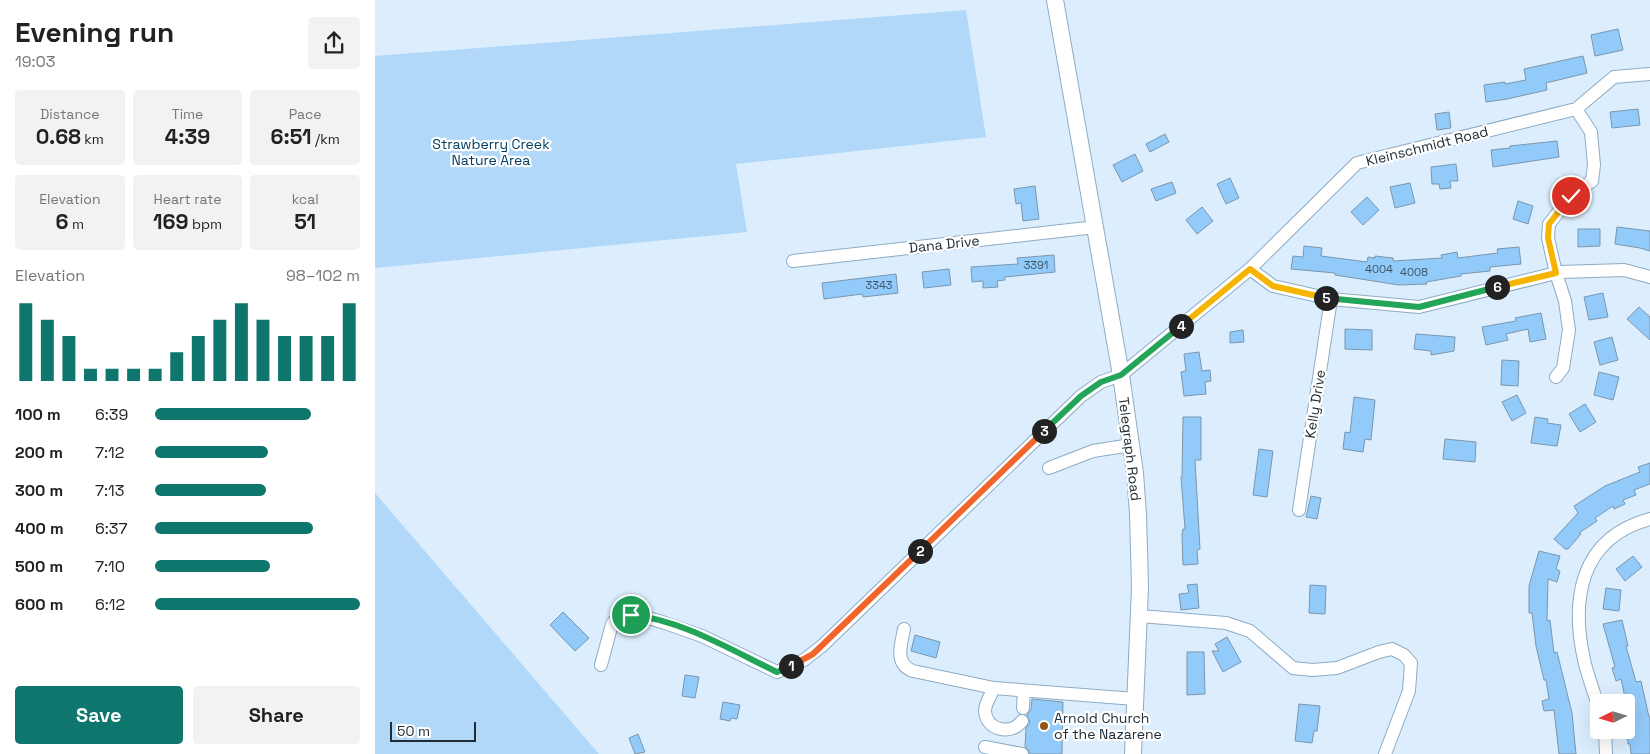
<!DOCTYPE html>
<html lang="en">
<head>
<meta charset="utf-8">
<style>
  :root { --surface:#fff; --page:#f2f2f2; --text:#222; --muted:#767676; --accent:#0f766e }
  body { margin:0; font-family:"Space Grotesk",sans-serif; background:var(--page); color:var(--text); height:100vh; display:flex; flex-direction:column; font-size:19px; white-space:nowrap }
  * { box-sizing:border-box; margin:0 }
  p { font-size:16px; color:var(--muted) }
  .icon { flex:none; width:28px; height:28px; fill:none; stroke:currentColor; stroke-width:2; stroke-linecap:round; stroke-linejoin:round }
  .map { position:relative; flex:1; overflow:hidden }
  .panel { display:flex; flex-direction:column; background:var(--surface); width:375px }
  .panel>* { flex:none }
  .needle { width:32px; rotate:265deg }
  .controls { position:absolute; left:1215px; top:694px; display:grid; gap:10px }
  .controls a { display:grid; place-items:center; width:45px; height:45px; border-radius:5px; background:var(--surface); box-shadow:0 5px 20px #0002; font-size:25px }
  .scale { position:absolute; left:15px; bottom:12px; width:86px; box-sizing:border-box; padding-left:5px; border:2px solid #212c36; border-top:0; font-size:14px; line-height:18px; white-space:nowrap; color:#212c36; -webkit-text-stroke:4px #fff; paint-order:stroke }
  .pin { position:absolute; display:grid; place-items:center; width:42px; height:42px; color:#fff; margin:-21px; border:2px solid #fff; border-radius:50%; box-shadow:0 1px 5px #0007 }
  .km { position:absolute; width:25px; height:25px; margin:-12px; border-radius:50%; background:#222; color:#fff; font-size:14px; line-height:25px; text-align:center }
  .round { display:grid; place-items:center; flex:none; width:52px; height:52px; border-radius:5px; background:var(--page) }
  .summary { display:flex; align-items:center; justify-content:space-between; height:85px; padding:0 15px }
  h1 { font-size:28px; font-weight:700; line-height:38px }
  .stats { display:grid; grid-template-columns:repeat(3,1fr); gap:8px; height:85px; padding:5px 15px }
  .stats div { display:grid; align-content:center; border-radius:5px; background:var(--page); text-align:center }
  .stats b { font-size:21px; font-weight:700 }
  .stats small { font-size:14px; font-weight:400 }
  .stats p { font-size:14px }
  .chart { height:140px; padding:10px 15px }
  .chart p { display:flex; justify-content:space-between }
  .chart svg { width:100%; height:90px; margin-top:5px; stroke:var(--accent); stroke-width:6 }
  .action { display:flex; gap:10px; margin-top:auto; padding:10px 15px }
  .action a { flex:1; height:58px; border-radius:5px; background:var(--accent); color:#fff; font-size:20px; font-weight:700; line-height:58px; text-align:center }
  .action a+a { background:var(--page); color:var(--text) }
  ul { padding:0 15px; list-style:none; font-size:16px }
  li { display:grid; grid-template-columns:80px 60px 1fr; align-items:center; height:38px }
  li i { height:12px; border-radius:6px; background:var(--accent) }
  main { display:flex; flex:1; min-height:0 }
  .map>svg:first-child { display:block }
  .green { fill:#b1d8f8 }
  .building { fill:#92cbfa; stroke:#7a96ae }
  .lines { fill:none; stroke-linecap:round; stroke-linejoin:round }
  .minor-casing { stroke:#8eabc3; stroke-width:14 }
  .major-casing { stroke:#8eabc3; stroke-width:18 }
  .minor { stroke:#fff; stroke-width:12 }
  .major { stroke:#fff; stroke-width:16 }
  .split-1-casing { stroke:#fff; stroke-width:10 }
  .split-2-casing { stroke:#fff; stroke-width:10 }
  .split-3-casing { stroke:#fff; stroke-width:10 }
  .split-4-casing { stroke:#fff; stroke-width:10 }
  .split-5-casing { stroke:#fff; stroke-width:10 }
  .split-6-casing { stroke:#fff; stroke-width:10 }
  .split-7-casing { stroke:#fff; stroke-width:10 }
  .split-1 { stroke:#22a559; stroke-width:6 }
  .split-2 { stroke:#f0652b; stroke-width:6 }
  .split-3 { stroke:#f0652b; stroke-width:6 }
  .split-4 { stroke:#22a559; stroke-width:6 }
  .split-5 { stroke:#f5b400; stroke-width:6 }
  .split-6 { stroke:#22a559; stroke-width:6 }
  .split-7 { stroke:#f5b400; stroke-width:6 }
  .poi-dot { fill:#925715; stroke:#fff; stroke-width:2 }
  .labels { text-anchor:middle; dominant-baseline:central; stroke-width:4.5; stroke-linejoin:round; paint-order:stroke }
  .number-label { font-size:11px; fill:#3d5467 }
  .park-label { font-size:14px; fill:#013e63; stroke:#fff }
  .street-label { font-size:14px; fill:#212c36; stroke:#fff }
  .poi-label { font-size:14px; fill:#212c36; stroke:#fff; text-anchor:start }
</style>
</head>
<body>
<main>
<section class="panel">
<div class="summary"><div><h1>Evening run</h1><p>19:03</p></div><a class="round"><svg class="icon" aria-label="share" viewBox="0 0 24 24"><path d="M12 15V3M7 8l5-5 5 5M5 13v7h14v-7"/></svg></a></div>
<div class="stats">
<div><p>Distance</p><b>0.68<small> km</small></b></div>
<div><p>Time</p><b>4:39</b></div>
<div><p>Pace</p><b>6:51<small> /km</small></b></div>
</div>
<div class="stats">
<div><p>Elevation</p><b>6<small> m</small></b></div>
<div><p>Heart rate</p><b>169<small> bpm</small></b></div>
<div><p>kcal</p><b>51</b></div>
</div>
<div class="chart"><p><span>Elevation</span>98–102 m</p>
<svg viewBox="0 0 160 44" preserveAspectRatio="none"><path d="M5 44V6M15 44V14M25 44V22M35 44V38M45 44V38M55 44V38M65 44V38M75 44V30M85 44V22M95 44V14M105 44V6M115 44V14M125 44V22M135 44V22M145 44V22M155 44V6"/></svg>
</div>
<ul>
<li><b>100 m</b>6:39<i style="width:76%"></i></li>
<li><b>200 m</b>7:12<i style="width:55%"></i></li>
<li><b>300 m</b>7:13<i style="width:54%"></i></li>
<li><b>400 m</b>6:37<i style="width:77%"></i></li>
<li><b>500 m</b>7:10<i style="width:56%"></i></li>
<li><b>600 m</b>6:12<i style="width:100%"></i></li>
</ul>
<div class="action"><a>Save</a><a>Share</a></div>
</section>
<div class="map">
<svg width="1275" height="754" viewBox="0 0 1275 754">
  <rect width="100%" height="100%" fill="#dceefe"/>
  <path class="green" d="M591 10 611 137 361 164 372 232 0 268V56Z
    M0 493 224 754H0Z"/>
  <path class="building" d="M1243 29 1248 50 1220 56 1216 35Z
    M1208 56 1212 73 1171 83 1172 90 1132 99 1111 102 1109 85 1130 82V84L1151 80 1149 69Z
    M1263 109 1265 125 1237 128 1235 112Z
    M1074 112 1076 128 1062 130 1060 114Z
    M790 134 794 142 775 152 771 144Z
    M1182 141 1184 157 1118 167 1116 150 1135 148V146Z
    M760 154 768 171 747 182 738 165Z
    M1081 164 1083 181H1075L1076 188 1065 189 1064 184H1057L1056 167Z
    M855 178 864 198 851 204 842 184Z
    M797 182 801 193 781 201 776 189Z
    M1035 183 1040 203 1020 208 1015 187Z
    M660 186 664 219 648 221 646 203 641 204 639 189Z
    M992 197 1004 210 988 225 976 212Z
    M1143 201 1158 206 1153 224 1138 219Z
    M827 207 838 221 822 234 811 220Z
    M1242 227 1275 231V251L1265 248 1240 244Z
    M1203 229H1225V246L1203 247Z
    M929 246 947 248 946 256 992 262 993 257 1000 258V256L1018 258V261L1067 258 1066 255 1082 252 1083 258 1123 253 1122 249 1144 247 1146 264 1115 267V271L1086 274V276L1051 282 1052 284 1024 285 960 275V273L916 269 918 256 928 257Z
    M679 255 680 272 630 277V280L622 281 623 287 608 288V281L597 282 596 267 643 264 642 258Z
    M574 269 576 285 549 288 547 272Z
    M521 274 523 293 488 297 487 294 449 299 447 283Z
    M1228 293 1233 317 1214 320 1209 297Z
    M1264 307 1275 317V340L1252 319Z
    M1166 313 1171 339 1155 342 1153 329 1131 334 1133 340 1111 345 1107 327 1141 321 1140 318Z
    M970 329 997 330V350L970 349Z
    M868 330 869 342 855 343V332Z
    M1041 334 1080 337 1079 351 1056 355V351L1039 349Z
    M1237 337 1243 360 1225 365 1219 342Z
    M824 352 827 371 835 370 836 381 830 382 831 394 809 396 806 372 811 371 809 354Z
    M1127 360 1144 361 1143 386 1126 385Z
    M1224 372 1244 377 1238 400 1219 395Z
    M1142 395 1151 413 1137 421 1127 402Z
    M979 397 1000 400 996 440 990 439 988 452 968 449 970 432 975 433Z
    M1210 404 1221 422 1205 432 1194 414Z
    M808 417H826V460H820L825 549 822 550 823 564 808 565 807 535 808 529H810L806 477H807Z
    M1160 417 1173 419 1172 423 1186 425 1182 446 1156 443Z
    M1070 439 1101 442 1100 462 1068 459Z
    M884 449 898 451 892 497 878 495Z
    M1275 463V484L1259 490 1261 495 1248 500 1250 504 1239 509 1238 506 1220 518 1222 521 1204 533 1206 534 1193 549H1190L1179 539 1203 513 1199 506 1230 486 1265 472 1263 467Z
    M936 496 946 498 942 519 931 517Z
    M1164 551 1185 556 1181 569 1185 571 1182 582 1173 579 1172 621 1175 620 1179 653 1182 652 1197 713 1201 754H1184L1179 710 1169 711 1167 701 1174 699 1171 680H1169L1161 646 1157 613H1154V586Z
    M1258 556 1267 567 1250 581 1241 569Z
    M822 584 824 608 806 610 804 594 814 593 812 585Z
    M935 585 951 586 950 614 934 613Z
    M1231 588 1246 590 1244 611 1228 609Z
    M188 612 214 638 200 651 175 625Z
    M1247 620 1253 646H1251L1261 682 1266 681 1274 717H1275V754H1256L1255 744H1253L1252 732H1256L1255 710H1251V702L1246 679 1241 681 1237 668 1240 667 1228 624Z
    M540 635 565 642 561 658 536 651Z
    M852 637 866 662 848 672 837 651H844L840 644Z
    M812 652H829L830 694 812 695Z
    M310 675 324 677 320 698 307 696Z
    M657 699 688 702 687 754H655L654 751 650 747 651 728 655 723 652 715 656 709Z
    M348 702 365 705 362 719 356 718 355 721 345 719Z
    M924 704 945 706 942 731H939L937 743 920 741Z
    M263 734 270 752 260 754 254 738Z"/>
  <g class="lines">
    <g class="minor-casing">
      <path id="minor" d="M418 261 721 227
        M875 269 898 286 956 299 1044 307 1185 272 1249 270 1275 277
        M1181 377 1188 368 1194 330 1190 301 1181 273 1173 238 1174 224 1196 196 1217 181 1219 165 1216 132 1201 109
        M674 468 718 451 756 445
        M924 510 956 299
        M765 616 851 623 875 631 918 668 937 670 962 668 1004 652 1017 649 1029 655 1036 663 1034 691 1010 754
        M529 629C526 645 519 664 538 671L619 688 760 699
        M226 665 237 624 241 619 251 615 270 617 290 623 327 636 402 672 429 660 447 646 706 396 726 382 746 375 875 269 982 163 1201 109 1239 77 1275 74
        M619 688C616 695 610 703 610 711 611 730 636 736 647 721
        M648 708 649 691
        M1224 708C1219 693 1214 679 1210 664 1195 601 1204 538 1275 519
        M1230 730 1231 754
        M610 747 647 754"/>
    </g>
    <g class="major-casing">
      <path id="major" d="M680 0 746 375 760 473 763 514 765 587 758 754"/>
    </g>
    <use href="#minor" class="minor"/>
    <use href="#major" class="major"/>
  </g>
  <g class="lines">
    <g class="split-1-casing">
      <path id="split-1" d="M256 615C305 619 358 651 402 672L416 666"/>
    </g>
    <g class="split-2-casing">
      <path id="split-2" d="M416 666 438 654 545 551"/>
    </g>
    <g class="split-3-casing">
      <path id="split-3" d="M545 551 669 431"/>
    </g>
    <g class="split-4-casing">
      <path id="split-4" d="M669 431 706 396 726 382 746 375 806 326"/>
    </g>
    <g class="split-5-casing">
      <path id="split-5" d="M806 326 875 269 898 286 951 298"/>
    </g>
    <g class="split-6-casing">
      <path id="split-6" d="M951 298 1044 307 1122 287"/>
    </g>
    <g class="split-7-casing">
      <path id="split-7" d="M1122 287 1181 273 1173 238 1174 224 1196 196"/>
    </g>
    <use href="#split-1" class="split-1"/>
    <use href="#split-2" class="split-2"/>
    <use href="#split-3" class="split-3"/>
    <use href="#split-4" class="split-4"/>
    <use href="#split-5" class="split-5"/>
    <use href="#split-6" class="split-6"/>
    <use href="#split-7" class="split-7"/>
  </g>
  <circle class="poi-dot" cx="669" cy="726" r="5"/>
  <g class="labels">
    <g class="number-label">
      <text x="661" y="265">3391</text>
      <text x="1004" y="269">4004</text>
      <text x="1039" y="272">4008</text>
      <text x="504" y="285">3343</text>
    </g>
    <g class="park-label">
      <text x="116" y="144">Strawberry Creek<tspan x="116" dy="16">Nature Area</tspan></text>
    </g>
    <g class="street-label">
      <text transform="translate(1052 146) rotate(-14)">Kleinschmidt Road</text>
      <text transform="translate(569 244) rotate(-6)">Dana Drive</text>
      <text transform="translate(940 404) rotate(-81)">Kelly Drive</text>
      <text transform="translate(755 449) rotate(83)">Telegraph Road</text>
    </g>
    <g class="poi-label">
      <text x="679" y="718">Arnold Church<tspan x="679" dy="16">of the Nazarene</tspan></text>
    </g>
  </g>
</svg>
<div class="controls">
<a><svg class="needle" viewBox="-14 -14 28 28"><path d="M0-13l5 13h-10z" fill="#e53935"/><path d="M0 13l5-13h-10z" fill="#767676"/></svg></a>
</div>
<div class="scale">50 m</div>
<div class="pin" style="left:256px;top:615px;background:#1e9e55"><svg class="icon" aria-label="arrive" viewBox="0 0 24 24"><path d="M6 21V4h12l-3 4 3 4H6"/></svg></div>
<div class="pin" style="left:1196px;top:196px;background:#d93025"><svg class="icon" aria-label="check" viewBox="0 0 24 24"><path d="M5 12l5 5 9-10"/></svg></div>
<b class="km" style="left:416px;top:666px">1</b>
<b class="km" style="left:545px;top:551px">2</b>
<b class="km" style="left:669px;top:431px">3</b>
<b class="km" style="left:806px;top:326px">4</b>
<b class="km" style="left:951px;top:298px">5</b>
<b class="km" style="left:1122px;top:287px">6</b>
</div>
</main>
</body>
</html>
